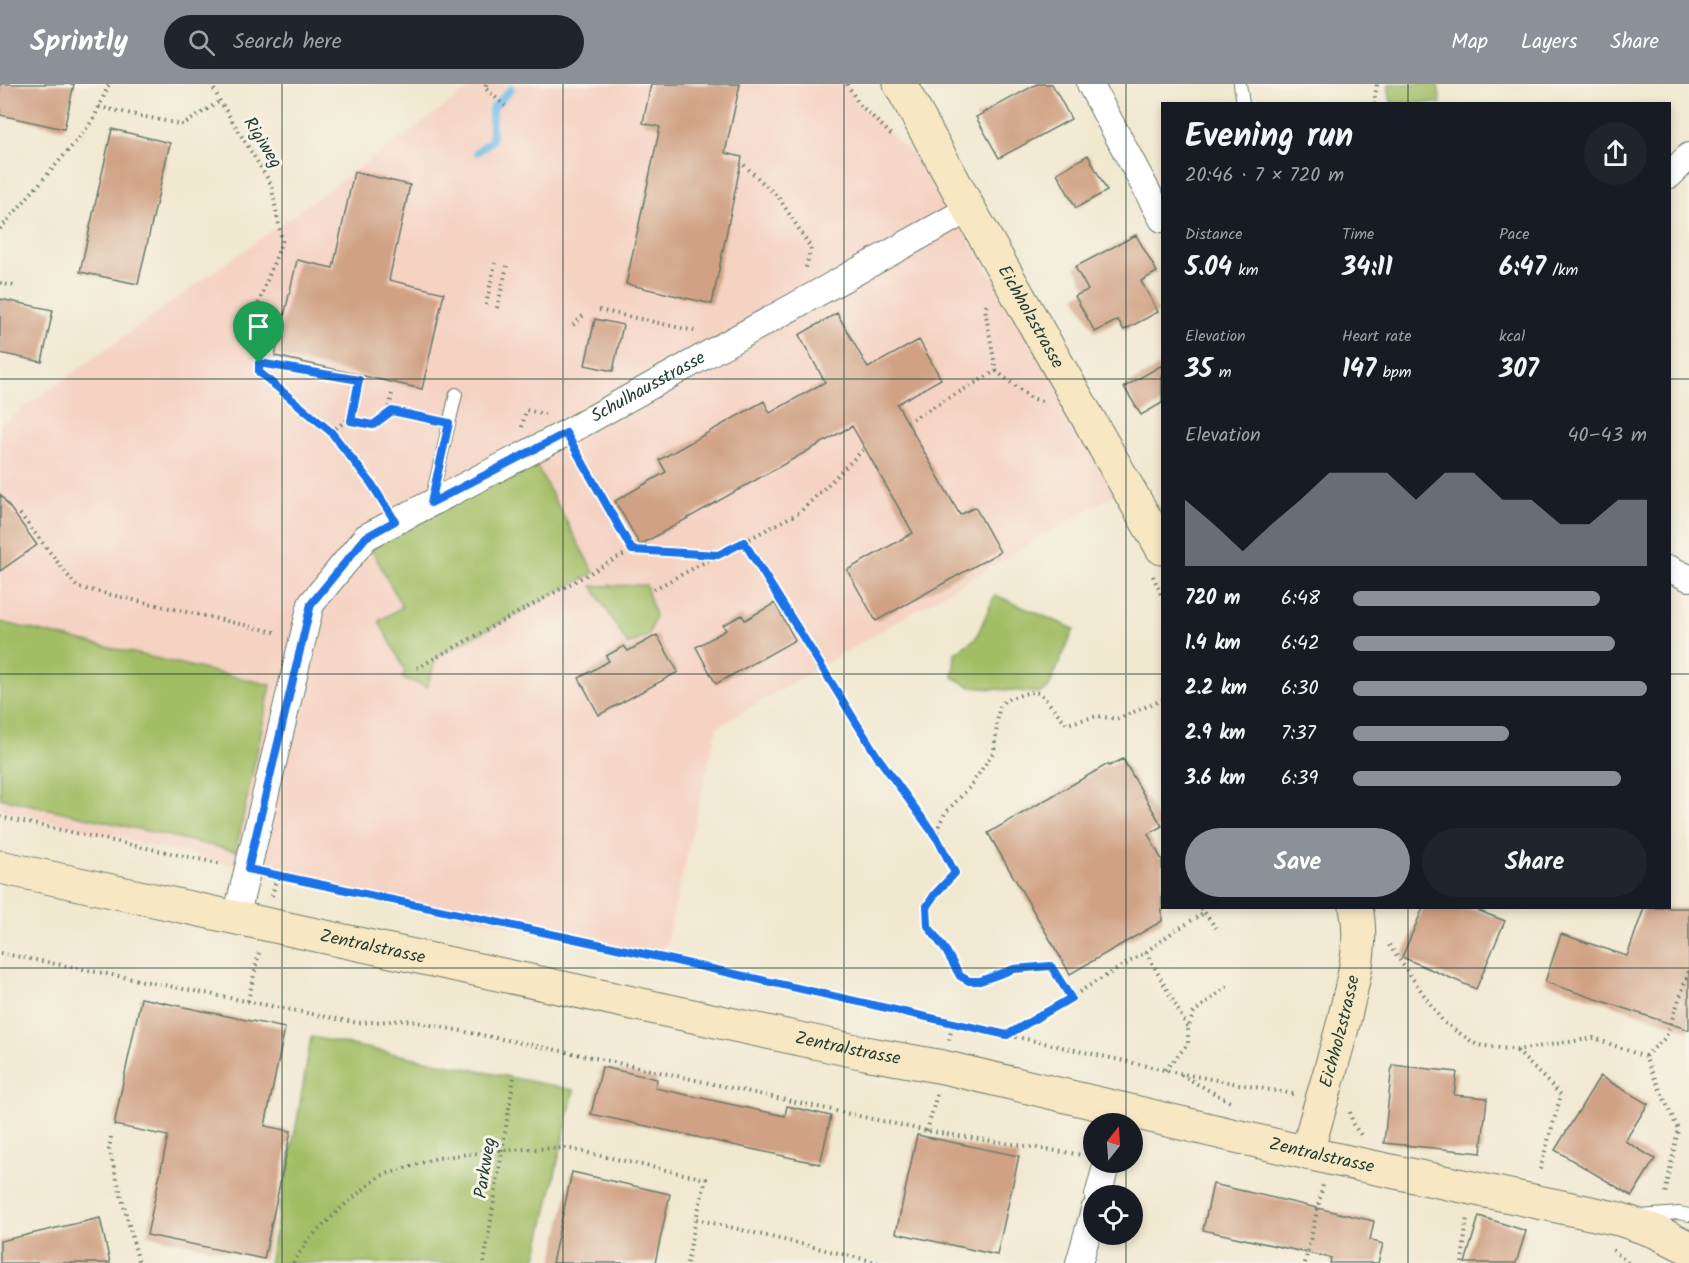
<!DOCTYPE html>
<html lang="en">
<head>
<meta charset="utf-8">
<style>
  :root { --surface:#171b24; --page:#20242c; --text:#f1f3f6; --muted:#9ea1a6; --accent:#8c9099 }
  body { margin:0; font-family:Kalam,sans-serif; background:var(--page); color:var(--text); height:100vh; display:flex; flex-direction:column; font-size:22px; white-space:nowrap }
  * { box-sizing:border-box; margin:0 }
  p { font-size:20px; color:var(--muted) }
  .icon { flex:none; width:33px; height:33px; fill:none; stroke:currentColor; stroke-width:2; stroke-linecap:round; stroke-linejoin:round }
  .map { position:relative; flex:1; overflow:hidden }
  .panel { position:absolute; left:1161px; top:18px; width:510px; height:807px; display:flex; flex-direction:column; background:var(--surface); border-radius:0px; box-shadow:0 3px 9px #0003 }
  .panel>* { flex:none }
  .needle { width:39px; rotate:17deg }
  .buttons { position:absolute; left:1083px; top:1029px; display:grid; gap:12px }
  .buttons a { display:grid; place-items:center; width:60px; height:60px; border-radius:50%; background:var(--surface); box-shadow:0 3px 9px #0003; font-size:30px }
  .pin { position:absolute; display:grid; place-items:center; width:51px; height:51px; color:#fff; margin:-62px -26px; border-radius:50% 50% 50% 0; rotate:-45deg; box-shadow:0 0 6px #0007 }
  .pin .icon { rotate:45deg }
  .round { display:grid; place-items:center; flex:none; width:63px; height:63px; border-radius:32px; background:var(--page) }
  .summary { display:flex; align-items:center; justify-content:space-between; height:102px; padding:0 24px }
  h1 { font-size:33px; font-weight:700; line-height:45px }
  .figures { display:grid; grid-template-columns:repeat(3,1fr); gap:9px; height:102px; padding:6px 24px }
  .figures div { display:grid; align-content:center }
  .figures b { font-size:26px; font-weight:700 }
  .figures small { font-size:16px; font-weight:400 }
  .figures p { font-size:16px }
  .chart { height:168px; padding:12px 24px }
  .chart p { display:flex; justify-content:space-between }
  .chart svg { width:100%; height:108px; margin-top:6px; fill:var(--accent); opacity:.7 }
  .cta { display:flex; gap:12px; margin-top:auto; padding:12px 24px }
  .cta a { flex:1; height:69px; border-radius:36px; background:var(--accent); color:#fff; font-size:24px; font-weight:700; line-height:69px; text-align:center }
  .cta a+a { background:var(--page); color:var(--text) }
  ul { padding:0 24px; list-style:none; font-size:20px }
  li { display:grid; grid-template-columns:96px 72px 1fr; align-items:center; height:45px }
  li i { height:15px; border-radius:8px; background:var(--accent) }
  header { display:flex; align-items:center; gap:36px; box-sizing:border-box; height:84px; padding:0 30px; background:var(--accent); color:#fff }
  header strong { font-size:28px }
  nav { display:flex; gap:33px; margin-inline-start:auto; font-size:21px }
  .search { width:420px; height:54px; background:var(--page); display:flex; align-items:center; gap:15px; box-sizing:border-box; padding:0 21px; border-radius:33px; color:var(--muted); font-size:22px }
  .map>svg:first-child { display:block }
  .built { fill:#f5d2c2 }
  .green { fill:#a2be65; stroke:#607e4c; stroke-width:1.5 }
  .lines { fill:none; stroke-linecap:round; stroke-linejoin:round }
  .stream { stroke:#6cbde7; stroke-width:8 }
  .building { fill:#d0a184 }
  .lane-casing { stroke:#68796b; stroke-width:14 }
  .street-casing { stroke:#68796b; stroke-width:28 }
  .secondary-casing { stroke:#68796b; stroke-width:35 }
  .path { stroke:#68796b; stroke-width:4; stroke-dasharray:1.5 4.5; stroke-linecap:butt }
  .lane { stroke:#fff; stroke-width:12 }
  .street { stroke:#fff; stroke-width:26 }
  .secondary { stroke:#f8e7c3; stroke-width:33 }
  .route-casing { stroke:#fff; stroke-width:12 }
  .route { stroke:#1a73e8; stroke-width:8 }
  .grid { fill:none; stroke:#1f3d34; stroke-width:1.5; stroke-opacity:0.55 }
  .labels { text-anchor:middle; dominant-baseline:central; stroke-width:6; stroke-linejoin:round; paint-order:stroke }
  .street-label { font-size:18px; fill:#1f3d34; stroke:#f7f3e8 }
</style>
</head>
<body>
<header>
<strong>Sprintly</strong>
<div class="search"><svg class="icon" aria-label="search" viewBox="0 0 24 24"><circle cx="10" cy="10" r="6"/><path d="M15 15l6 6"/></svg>Search here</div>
<nav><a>Map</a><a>Layers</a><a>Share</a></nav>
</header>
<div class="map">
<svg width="1689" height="1179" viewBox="0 0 1689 1179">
  <rect width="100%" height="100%" fill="#f7f3e8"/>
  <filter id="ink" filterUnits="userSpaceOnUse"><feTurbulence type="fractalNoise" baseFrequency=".0167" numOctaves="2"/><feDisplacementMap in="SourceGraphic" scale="12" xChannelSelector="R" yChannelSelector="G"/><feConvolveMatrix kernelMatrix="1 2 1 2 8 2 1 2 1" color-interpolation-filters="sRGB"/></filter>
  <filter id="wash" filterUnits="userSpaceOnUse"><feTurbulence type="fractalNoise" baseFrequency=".008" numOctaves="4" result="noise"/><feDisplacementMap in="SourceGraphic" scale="24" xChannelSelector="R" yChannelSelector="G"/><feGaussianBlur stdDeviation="1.35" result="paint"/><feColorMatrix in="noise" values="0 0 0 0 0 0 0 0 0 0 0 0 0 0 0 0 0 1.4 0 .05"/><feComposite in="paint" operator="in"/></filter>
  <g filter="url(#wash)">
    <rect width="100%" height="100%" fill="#f1e8d0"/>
    <path class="built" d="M476 0H847L859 20 924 81 954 133 1127 403 717 643 663 874 277 792 0 725V341Z"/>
    <path class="green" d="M1388 0H1438L1441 19H1391Z
      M534 377 594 489 437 572 427 603 402 594 405 586 379 537 402 523 371 464Z
      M646 501 655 532 649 551 628 561 592 502Z
      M995 511 1074 545 1048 605 1040 609 971 603 953 593 955 569 976 554Z
      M0 538 271 601 236 767 0 714Z
      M311 953 574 1006 535 1179H269L297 1037Z"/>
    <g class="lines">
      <path class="stream" d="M477 68 492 56V25L511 5"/>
    </g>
    <g id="blocks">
      <path class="building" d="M0 0H74L64 45 0 31Z
        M651 0H740L725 69 742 73 712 220 626 200 660 43 643 39Z
        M1037 0H1052L1071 35 999 74 976 33Z
        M112 45 170 59 138 200 80 188Z
        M1088 71 1107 107 1076 124 1057 89Z
        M354 88 410 101 389 196 444 209 422 305 275 272 297 176 333 184Z
        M1136 151 1157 188 1141 197 1158 228 1124 246 1118 236 1095 248 1075 212 1088 206 1075 183Z
        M0 215 53 226 42 278 0 269Z
        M837 229 868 284 919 256 941 295 897 320 960 431 975 423 1000 468 876 537 847 486 913 449 852 342 640 461 615 417 666 388 659 376 764 317 770 329 825 298 799 251Z
        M595 235 623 241 613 287 585 281Z
        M1162 281V319L1141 331 1124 303Z
        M0 410 37 461 0 487Z
        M775 519 795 556 716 600 696 563 726 546 723 541 742 531 745 536Z
        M657 551 678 588 599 631 579 594 609 577 606 572 624 562 628 567Z
        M1123 675 1162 742 1148 750 1162 776V837L1070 890 988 749 1108 680 1109 682Z
        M1423 824H1472L1505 837 1476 905 1402 873Z
        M1644 824H1689V946L1545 898 1561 850 1627 872Z
        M141 914 285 944 265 1042 291 1047 264 1175 147 1151 168 1052 114 1041Z
        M1392 981 1457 988 1454 1011 1487 1014 1481 1069 1384 1059Z
        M602 983 657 995 655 1004 785 1032 787 1022 831 1032 820 1080 591 1030Z
        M1600 992 1648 1020 1625 1057 1655 1075 1632 1112 1555 1066Z
        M917 1051 1019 1072 997 1171 896 1149Z
        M572 1088 670 1110 655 1179H552Z
        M1213 1100 1374 1137 1370 1156 1383 1160 1378 1179H1330L1331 1174 1203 1146Z
        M1479 1132 1526 1147 1516 1179H1465Z
        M100 1134 110 1179H0V1157Z"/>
    </g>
  </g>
  <g filter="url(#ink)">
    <use href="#blocks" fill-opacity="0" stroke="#68796b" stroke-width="1.5"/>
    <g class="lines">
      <g class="lane-casing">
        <path id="lane" d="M1240 0 1243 20
          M431 417 456 310
          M1640 1132 1679 1129 1689 1131"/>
      </g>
      <g class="street-casing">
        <g id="street">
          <path d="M1090 0 1162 135"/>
          <path d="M1670 91 1689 72"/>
          <path d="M1670 485 1689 494"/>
          <path id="s1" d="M236 834 311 520 366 453 566 349 969 125"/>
          <path d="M1098 1112 1107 1078"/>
          <path d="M1079 1179 1094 1126"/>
        </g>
      </g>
      <g class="secondary-casing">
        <g id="secondary">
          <path id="s2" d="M900 0 969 125 1162 464"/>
          <path id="s3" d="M0 783 865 969 943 983 1329 1074 1619 1135 1657 1148 1689 1164"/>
          <path id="s4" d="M1307 1069C1319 1023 1334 978 1345 932 1353 896 1364 860 1356 824"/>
        </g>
      </g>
      <path class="path" d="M211 0 220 17 271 100 282 157 256 226 259 288 331 348 371 399 382 416
        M486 0 485 4 505 22
        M847 0 859 20 894 53
        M1374 20 1377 0
        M99 23 183 41 220 17
        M744 81 779 114 811 164 805 187
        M0 145 80 53 94 34 109 0
        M0 199 15 202
        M486 221 495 179
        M497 224 507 182
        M599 226 695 247
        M573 241 585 230
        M259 279 359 296 351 337
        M996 287 1031 314 1045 318
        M388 329 392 310
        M907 338 996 287 985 225 988 218
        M522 343 526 326 545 330
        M331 348 347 336 373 341 392 327 431 335
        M578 370 632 466 718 471
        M20 430 77 503 279 549
        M744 458 877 673 938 756
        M1153 492 1162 513
        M654 505 800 428 865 364
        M417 584 632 466
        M0 733 222 780
        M271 790 663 874 1178 989 1293 1010
        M272 812 277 792
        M1201 824 1216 844
        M1389 861 1443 938 1477 961 1517 966 1594 954 1645 973 1678 1045 1665 1111
        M1146 868 1188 944
        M0 869 358 939 406 936 582 971 927 1047 1083 1071
        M1071 914 1051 882 1014 885 980 897H969L960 892 946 867 928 842 927 822 935 810 955 789 938 756 939 742 945 729 970 703 994 667 999 624 1005 616 1030 608 1040 609 1067 640 1097 632 1117 635 1162 616
        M248 917 259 869
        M1007 951 1146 868 1170 850 1204 829
        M949 956 953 938
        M1517 967 1561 1011 1539 1089
        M1645 972 1666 953 1689 887
        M1165 986 1188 960V945L1194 928 1229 901
        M1181 991 1232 1019
        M1350 1028 1353 1040 1361 1051
        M927 1047 937 1010
        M111 1053 109 1065 139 1179
        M1613 1166 1628 1179
        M293 1179 307 1157 342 1123 380 1092 437 1074 502 1066 566 1064 706 1095 696 1135 880 1179
        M484 1179 514 993
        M687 1179 696 1135
        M1305 1179 1323 1101
        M1462 1179 1467 1132"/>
      <use href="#lane" class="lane"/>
      <use href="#street" class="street"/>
      <use href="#secondary" class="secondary"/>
    </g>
  </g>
  <g class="lines" filter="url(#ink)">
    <g class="route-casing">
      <path id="route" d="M259 279 359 296 351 337 373 341 392 327 449 339 431 419 566 349 632 466 718 471 744 458 877 672 938 756 955 789 935 810 927 822 928 842 946 867 960 892 969 897H980L1014 885 1051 882 1071 914 1007 951 663 874 248 785 311 520 366 453 395 437 371 399 331 348 259 288Z"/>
    </g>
    <use href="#route" class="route"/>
  </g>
  <path class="grid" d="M282 0V1179M563 0V1179M844 0V1179M1126 0V1040M1408 0V20M0 295H1162M1670 295H1689M0 590H1162M1670 590H1689M1408 824V1179M0 884H1689M1126 1078V1112M1126 1150V1179"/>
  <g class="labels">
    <g class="street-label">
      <text transform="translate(262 59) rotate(58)">Rigiweg</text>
      <text stroke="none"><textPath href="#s2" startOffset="267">Eichholzstrasse</textPath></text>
      <text stroke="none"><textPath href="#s1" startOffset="729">Schulhausstrasse</textPath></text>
      <text stroke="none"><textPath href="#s3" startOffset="381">Zentralstrasse</textPath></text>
      <text stroke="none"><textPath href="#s4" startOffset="126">Eichholzstrasse</textPath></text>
      <text stroke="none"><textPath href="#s3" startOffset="867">Zentralstrasse</textPath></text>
      <text stroke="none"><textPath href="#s3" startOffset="1353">Zentralstrasse</textPath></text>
      <text transform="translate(486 1084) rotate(-81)">Parkweg</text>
    </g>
  </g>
</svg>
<div class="buttons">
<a><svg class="needle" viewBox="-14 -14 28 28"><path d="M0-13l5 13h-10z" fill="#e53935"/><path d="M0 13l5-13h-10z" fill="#9ea1a6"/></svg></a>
<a><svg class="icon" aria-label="locate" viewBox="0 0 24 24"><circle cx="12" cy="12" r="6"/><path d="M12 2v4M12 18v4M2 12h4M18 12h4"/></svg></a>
</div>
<div class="pin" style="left:259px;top:279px;background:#1e9e55"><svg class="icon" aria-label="arrive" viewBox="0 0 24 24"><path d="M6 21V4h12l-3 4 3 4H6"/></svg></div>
<section class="panel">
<div class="summary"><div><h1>Evening run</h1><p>20:46 · 7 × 720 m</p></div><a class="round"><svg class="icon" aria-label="share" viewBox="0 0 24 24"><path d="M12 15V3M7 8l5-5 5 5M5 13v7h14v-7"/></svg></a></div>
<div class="figures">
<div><p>Distance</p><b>5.04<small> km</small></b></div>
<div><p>Time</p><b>34:11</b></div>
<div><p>Pace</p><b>6:47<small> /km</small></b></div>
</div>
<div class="figures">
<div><p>Elevation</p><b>35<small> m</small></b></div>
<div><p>Heart rate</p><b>147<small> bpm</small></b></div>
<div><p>kcal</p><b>307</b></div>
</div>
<div class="chart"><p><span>Elevation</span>40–43 m</p>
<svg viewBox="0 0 160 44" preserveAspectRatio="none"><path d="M0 44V17L10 27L20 38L30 27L40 17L50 6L60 6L70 6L80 17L90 6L100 6L110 17L120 17L130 27L140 27L150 17L160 17V44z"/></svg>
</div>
<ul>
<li><b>720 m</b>6:48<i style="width:84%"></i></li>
<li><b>1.4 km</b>6:42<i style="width:89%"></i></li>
<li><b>2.2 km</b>6:30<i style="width:100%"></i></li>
<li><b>2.9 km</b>7:37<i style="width:53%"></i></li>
<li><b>3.6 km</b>6:39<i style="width:91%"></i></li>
</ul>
<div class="cta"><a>Save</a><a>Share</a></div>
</section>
</div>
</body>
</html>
